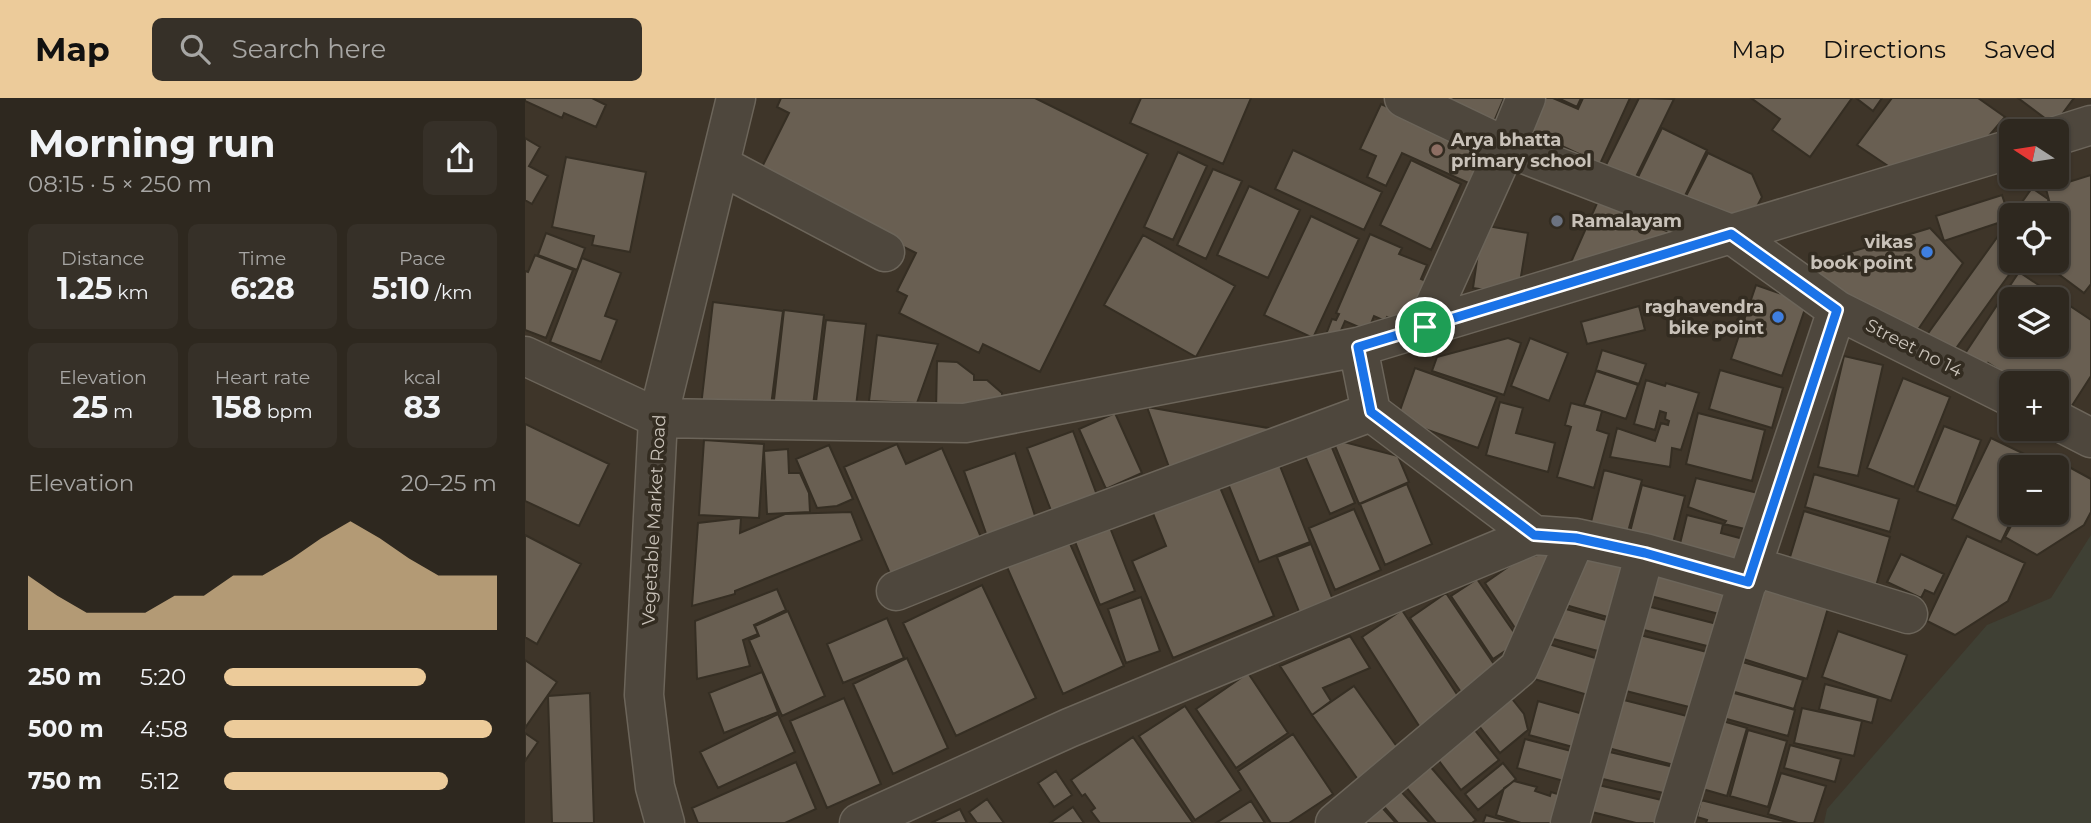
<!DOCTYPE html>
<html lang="en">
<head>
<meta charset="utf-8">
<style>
  :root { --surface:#2e281f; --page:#363028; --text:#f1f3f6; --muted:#a7a6a4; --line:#49443d; --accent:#eccb9a }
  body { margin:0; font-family:Montserrat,sans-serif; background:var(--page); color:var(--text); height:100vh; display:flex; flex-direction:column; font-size:26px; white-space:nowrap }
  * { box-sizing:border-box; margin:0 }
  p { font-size:23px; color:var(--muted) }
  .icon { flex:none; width:38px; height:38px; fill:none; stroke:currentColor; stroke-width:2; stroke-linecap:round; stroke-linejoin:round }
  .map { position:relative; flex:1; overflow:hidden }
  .side { display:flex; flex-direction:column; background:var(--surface); width:525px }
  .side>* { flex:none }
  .needle { width:46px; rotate:282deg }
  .fabs { position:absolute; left:1474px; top:21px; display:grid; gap:14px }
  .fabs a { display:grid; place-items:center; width:70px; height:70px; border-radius:10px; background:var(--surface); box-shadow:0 2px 5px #0004,0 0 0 2px var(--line); font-size:35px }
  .pin { position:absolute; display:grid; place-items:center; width:60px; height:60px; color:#fff; margin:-30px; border:4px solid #fff; border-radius:50%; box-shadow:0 2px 7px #0007 }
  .round { display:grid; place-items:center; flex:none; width:74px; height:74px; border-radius:10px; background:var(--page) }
  .head { display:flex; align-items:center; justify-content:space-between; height:119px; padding:0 28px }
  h1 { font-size:38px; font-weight:700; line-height:52px }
  .stats { display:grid; grid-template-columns:repeat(3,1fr); gap:10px; height:119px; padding:7px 28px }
  .stats div { display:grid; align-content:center; border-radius:10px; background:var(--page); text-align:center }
  .stats b { font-size:30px; font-weight:700 }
  .stats small { font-size:19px; font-weight:400 }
  .stats p { font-size:19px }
  .chart { height:196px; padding:14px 28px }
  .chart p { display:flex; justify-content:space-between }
  .chart svg { width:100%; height:126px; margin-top:7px; fill:var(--accent); opacity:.7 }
  ul { padding:0 28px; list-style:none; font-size:23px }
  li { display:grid; grid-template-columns:112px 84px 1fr; align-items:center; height:52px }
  li i { height:18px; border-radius:9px; background:var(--accent) }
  header { display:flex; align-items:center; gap:42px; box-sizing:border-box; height:98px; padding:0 35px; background:var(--accent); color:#111 }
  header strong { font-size:33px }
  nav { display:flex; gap:38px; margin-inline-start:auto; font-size:24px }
  .search { width:490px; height:63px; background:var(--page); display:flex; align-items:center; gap:18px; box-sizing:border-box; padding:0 24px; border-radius:10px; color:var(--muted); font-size:26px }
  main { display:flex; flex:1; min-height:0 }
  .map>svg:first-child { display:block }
  .medical { fill:#3f4034 }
  .building { fill:#695f52; stroke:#352e23; stroke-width:2; fill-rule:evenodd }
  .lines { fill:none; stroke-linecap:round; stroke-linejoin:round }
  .minor-casing { stroke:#6c655a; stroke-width:41 }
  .minor { stroke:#4e473d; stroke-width:38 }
  .route-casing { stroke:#fff; stroke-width:14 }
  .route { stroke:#1a73e8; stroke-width:9 }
  .education-dot { fill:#8d6e63; stroke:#332c21; stroke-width:2.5 }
  .worship-dot { fill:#6b7280; stroke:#332c21; stroke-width:2.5 }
  .shop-dot { fill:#3f7fe0; stroke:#332c21; stroke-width:2.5 }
  .labels { text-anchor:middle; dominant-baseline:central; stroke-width:7; stroke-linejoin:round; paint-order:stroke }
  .poi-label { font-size:18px; font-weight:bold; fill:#c9c2b9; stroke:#332c21; text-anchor:start }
  .street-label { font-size:18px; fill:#c9c2b9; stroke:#332c21 }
</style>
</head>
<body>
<header>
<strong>Map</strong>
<div class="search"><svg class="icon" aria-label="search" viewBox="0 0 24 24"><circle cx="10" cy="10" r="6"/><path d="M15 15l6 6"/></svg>Search here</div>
<nav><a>Map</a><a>Directions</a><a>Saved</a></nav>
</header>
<main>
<section class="side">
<div class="head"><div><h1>Morning run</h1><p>08:15 · 5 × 250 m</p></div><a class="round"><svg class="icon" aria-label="share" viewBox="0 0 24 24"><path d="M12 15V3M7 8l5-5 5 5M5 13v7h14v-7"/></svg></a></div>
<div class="stats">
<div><p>Distance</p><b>1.25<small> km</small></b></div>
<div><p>Time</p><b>6:28</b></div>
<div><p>Pace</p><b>5:10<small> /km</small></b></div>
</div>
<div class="stats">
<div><p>Elevation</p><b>25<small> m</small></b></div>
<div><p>Heart rate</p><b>158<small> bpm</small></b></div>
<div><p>kcal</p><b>83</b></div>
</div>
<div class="chart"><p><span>Elevation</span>20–25 m</p>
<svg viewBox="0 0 160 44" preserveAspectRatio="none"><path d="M0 44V25L10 32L20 38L30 38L40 38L50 32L60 32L70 25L80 25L90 19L100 12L110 6L120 12L130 19L140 25L150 25L160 25V44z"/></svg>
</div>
<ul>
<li><b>250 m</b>5:20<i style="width:74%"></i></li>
<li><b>500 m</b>4:58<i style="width:98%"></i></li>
<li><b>750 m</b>5:12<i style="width:82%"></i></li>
</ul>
</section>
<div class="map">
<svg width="1566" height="725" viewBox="0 0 1566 725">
  <rect width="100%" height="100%" fill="#3e3529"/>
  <path class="medical" d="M1566 437V725H1299L1302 711 1462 527 1526 500Z"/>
  <path class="building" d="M0 0H67L81 7 71 29 39 15 37 20 0 3Z
    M256 0H510L623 56 515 274 458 246 454 255 374 215 382 198 372 193 391 155 233 77 264 15 252 9Z
    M616 0H726L698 66 605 25Z
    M905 0H979L968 26Z
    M1018 0H1028L1053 11 1058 0H1105L1075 66 1003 32Z
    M1033 0H1056L1052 9Z
    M1114 0 1149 1 1108 85 1079 71Z
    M1226 0H1327L1285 59 1247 32 1255 21Z
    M1331 0H1357L1348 13Z
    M1367 0H1453L1480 19 1451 53 1381 80 1332 47Z
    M1493 0H1549L1529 27Z
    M856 6 963 54 948 87 877 55 861 88 842 79 851 58 835 51Z
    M1137 30 1182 52 1156 106 1111 83Z
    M0 40 15 49 4 68 23 78 7 106 0 102Z
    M768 52 857 94 839 132 750 91Z
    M653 54 682 68 648 142 619 129Z
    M1183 55 1227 76 1237 99 1221 129 1159 102Z
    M41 59 121 74 105 154 67 147 69 138 27 129Z
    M886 62 936 86 906 152 855 127Z
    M688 71 717 83 681 161 652 147Z
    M1566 77V186L1559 195 1516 163H1531V117H1528L1521 91Z
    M724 88 775 112 743 180 692 157Z
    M1507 90 1523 101 1526 117H1488Z
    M1477 97 1485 121 1419 143 1411 118Z
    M1073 103 1153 138 1043 171Z
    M786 118 834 141 788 240 739 217Z
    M1486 120V163H1494L1424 260 1399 241Z
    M957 127 1003 135 993 197 948 190Z
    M1405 130 1438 165 1390 236 1276 169Z
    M21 135 60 150 52 172 13 157Z
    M845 136 877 150 874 156 902 167 896 181 901 183 886 217 876 225 862 219 860 223 849 218 843 233 820 223 811 244 800 239 807 221 811 222 814 216 811 215Z
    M618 137 710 188 671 259 579 207Z
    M10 157 48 172 21 240 0 232V173L3 174Z
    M57 160 96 175 80 218 92 222 76 264 25 244Z
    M1494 174 1566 222V278L1541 317 1531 310V285H1494L1463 265 1458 274 1437 260ZM1486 201H1531V247H1486Z
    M1231 187 1282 205 1257 278 1206 261Z
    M188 204 258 213 245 316 176 308Z
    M1114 208 1120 232 1062 246 1056 224Z
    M259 212 299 217 287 316 248 311Z
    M301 222 341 226 331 308 291 304Z
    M352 237 413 246 392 305 344 303Z
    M983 240 996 245 979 297 907 273 912 259Z
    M1005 240 1043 255 1024 303 986 288Z
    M1077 252 1121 266 1114 286 1071 272Z
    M1319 258 1358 267 1333 378 1293 369Z
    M412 263 432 264 449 277V282H462L477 295 478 313H411Z
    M890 270 972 299 953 350 872 321Z
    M1195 272 1258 290 1247 330 1184 311Z
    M1071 273 1113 287 1101 321 1059 307Z
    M1378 280 1425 299 1389 389 1342 370Z
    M1121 282 1140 288 1141 285 1174 295 1156 352 1147 350 1145 369 1085 359 1092 330 1130 343 1136 325 1143 327 1144 323 1140 321 1141 315 1135 313 1130 332 1109 326Z
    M975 304 998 310 991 335 1030 345 1023 374 961 357Z
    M1046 305 1077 313 1072 332 1084 336 1069 390 1032 379 1046 329 1040 327Z
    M622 309 755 332 648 380Z
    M590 315 617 375 581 391 554 331Z
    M1173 315 1240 332 1227 383 1161 366Z
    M0 326 84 366 54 428 0 403Z
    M1419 328 1456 342 1431 408 1392 393Z
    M548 333 575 405 530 423 502 350Z
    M803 340 830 405 805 416 777 351Z
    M1466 340 1514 363 1511 369H1486V415H1490L1476 444 1427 421Z
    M179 342 239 346 234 420 174 417Z
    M819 344 873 358 884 384 834 406 810 348Z
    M372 346 381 366 417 350 456 439 366 478 319 369Z
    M304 347 328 401 312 408 292 410 271 361Z
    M263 351 264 375H275L284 395 285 414 242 416 239 353Z
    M490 355 512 424 463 441 439 373Z
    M1524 358 1566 381V414L1559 427 1512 457 1480 439 1493 415H1531V369H1518Z
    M753 363 785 444 734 464 702 383Z
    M1079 372 1117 382 1100 445 1063 436Z
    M689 375 749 518 648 560 607 463 641 448 623 403Z
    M1289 376 1374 401 1365 434 1280 409Z
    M1171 380 1233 395 1224 432 1199 426 1201 423 1163 409Z
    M882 386 907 446 860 467 835 406Z
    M1117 387 1160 398 1146 453 1103 442Z
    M829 411 856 472 810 492 784 430Z
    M1279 413 1365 439 1349 495 1262 469Z
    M326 414 337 442 210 493V496L167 508 173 425 216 420 215 435 260 416Z
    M1162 417 1198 426 1196 435 1222 442 1212 478 1151 462Z
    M582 422 610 493 575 507 547 436Z
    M539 432 599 568 538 596 478 460Z
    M0 437 56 466 12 546 0 539Z
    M1442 438 1500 465 1483 503 1430 537 1402 523Z
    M786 446 808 502 775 516 752 459Z
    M1054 446 1110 461 1093 522 1037 506Z
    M1032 452 998 542 960 485 993 462Z
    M1376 456 1419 476 1409 496 1400 492 1396 500 1362 484Z
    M1125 470 1201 490 1194 516 1118 496Z
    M952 481 995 543 968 561 926 498Z
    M457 487 511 600 431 638 378 525Z
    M1231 488 1303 510 1282 581 1209 558Z
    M252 491 261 512 229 527 233 536 218 542 225 568 172 581 170 523Z
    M921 495 977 578 942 603 885 520Z
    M616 499 635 553 601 565 583 511Z
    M1118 507 1192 526 1186 549 1111 530Z
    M1030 508 1092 525 1084 556 1021 539Z
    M877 512 937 604 896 631 837 539Z
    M263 513 300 598 257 618 224 542 234 538 230 528Z
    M362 520 379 560 318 585 302 546Z
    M1313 533 1382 557 1366 603 1297 579Z
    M1107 535 1186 555 1172 611 1093 591Z
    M825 538 845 570 798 590 806 603 787 617 755 568Z
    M1017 544 1077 562 1066 598 1006 580Z
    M382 560 423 650 368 676 328 586Z
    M1204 560 1278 582 1269 611 1196 590Z
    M0 562 32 584 0 630Z
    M237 574 253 614 199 635 184 595Z
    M723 575 763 635 711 670 671 611Z
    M1300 586 1353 600 1347 625 1294 611Z
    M829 588 875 653 834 683 787 617Z
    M1198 592 1270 612 1263 638 1191 618Z
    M65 595 69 725H27L23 598Z
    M984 597 999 616 1003 632 975 655 951 624Z
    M319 600 356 686 302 710 265 623Z
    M1091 600 1170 620 1157 669 1079 649Z
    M1013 603 1065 618 1055 651 1004 637Z
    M660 608 716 692 670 722 614 638Z
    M1277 610 1337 623 1329 658 1269 645Z
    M253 616 270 654 193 690 175 654Z
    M1187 620 1222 630 1202 698 1167 688Z
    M945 626 974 662 936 692 908 655Z
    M1223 632 1262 643 1243 709 1205 698Z
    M0 635 13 644 0 663Z
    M768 636 808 696 764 725H746L713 673Z
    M608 639 668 725H575L566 713 570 710 560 696 557 698 546 682Z
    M1000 641 1054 655 1046 685 992 670Z
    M1265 647 1316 661 1310 684 1259 670Z
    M1076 652 1153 670 1147 697 1069 679Z
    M271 664 291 711 260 725H173L167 710Z
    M978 665 991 681 953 712 940 696Z
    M904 667 951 722 947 725H911L880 688Z
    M531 673 547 697 529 709 513 685Z
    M1256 675 1301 688 1289 725H1273L1243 716Z
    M989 683 1012 689 1010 693 1025 698 1026 694 1049 701 1042 725H996L971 717 979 690Z
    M1065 685 1145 704 1139 725H1111L1059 712Z
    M872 689 905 725H873L855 704Z
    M462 701 479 725H452L444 714Z
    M1176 702 1266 725H1181L1182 722 1172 719Z
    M726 703 740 725H691Z
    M852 704 871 725H835Z
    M548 709 559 725H525Z
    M435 711 442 725H406Z
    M961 717 988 725H958Z"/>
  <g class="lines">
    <g class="minor-casing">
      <path id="minor" d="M879 0 981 49 1206 136 1312 212 1486 299
        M1531 38 1566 27
        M195 67 360 154
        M900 229 981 49 1001 0
        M833 249 846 314
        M0 258 133 320 440 325 833 249 1486 51
        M1531 322 1566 340
        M1227 468 1383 516
        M371 493 468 454 846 314 1009 437 1051 440 1120 455 1223 484
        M140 725 130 689 119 597 133 320 211 0
        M334 725 544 630 1009 437
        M810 725 994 570 1051 440
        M1045 725 1120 455
        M1149 725 1227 468 1312 212"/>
    </g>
    <use href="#minor" class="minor"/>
  </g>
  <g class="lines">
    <g class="route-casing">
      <path id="route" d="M1206 136 1312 212 1223 484 1120 455 1051 440 1009 437 846 314 833 249Z"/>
    </g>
    <use href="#route" class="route"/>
  </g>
  <circle class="education-dot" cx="912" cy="52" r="7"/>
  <circle class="worship-dot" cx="1032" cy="123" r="7"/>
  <g class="shop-dot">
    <circle cx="1402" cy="154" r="7"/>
    <circle cx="1253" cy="219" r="7"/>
  </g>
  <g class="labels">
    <g class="poi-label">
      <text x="926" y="42">Arya bhatta<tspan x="926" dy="21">primary school</tspan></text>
      <text x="1046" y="123">Ramalayam</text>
      <text x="1388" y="144" text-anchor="end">vikas<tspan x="1388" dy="21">book point</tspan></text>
      <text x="1239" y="209" text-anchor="end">raghavendra<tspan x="1239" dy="21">bike point</tspan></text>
    </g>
    <g class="street-label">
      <text transform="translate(1389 250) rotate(27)">Street no 14</text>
      <text transform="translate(129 422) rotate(-87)">Vegetable Market Road</text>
    </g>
  </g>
</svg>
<div class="fabs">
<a><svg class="needle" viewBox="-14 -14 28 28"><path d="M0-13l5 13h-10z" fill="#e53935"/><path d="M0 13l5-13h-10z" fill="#a7a6a4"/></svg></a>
<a><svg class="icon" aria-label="locate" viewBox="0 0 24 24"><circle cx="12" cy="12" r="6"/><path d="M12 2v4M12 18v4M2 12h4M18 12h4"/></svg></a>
<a><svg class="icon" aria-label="layers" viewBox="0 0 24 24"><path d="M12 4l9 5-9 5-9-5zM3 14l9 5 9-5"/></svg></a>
<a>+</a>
<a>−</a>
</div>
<div class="pin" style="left:900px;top:229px;background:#1e9e55"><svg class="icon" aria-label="arrive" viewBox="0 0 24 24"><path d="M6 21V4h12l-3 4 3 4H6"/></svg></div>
</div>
</main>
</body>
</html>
